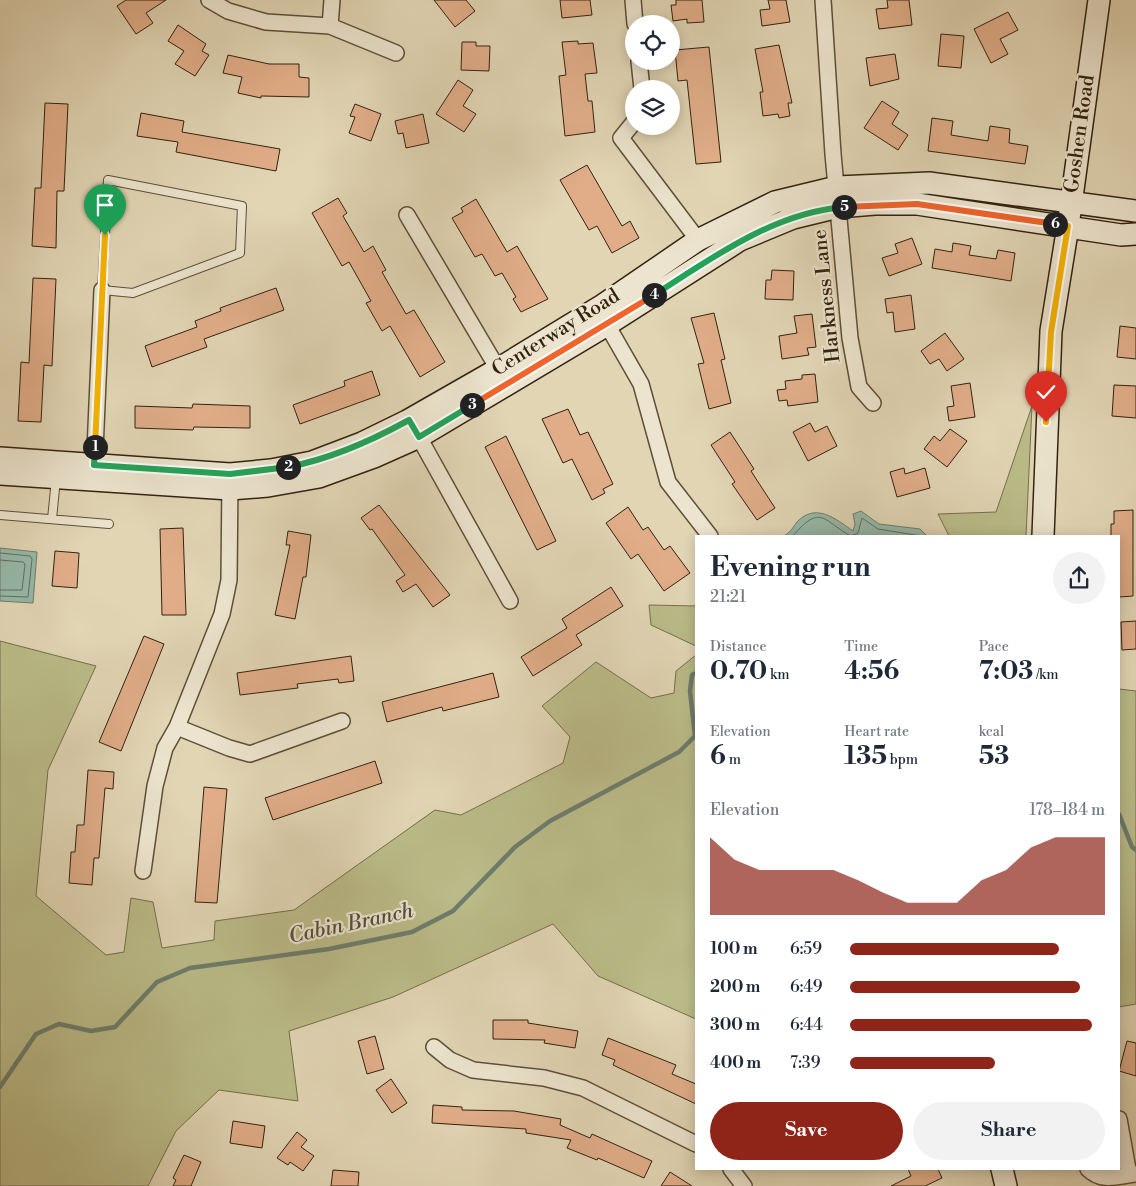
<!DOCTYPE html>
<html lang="en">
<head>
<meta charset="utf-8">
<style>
  :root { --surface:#fff; --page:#f2f2f3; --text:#1f2937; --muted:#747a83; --accent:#8f2418 }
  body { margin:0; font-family:"Libre Bodoni",serif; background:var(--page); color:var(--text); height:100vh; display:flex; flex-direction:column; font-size:19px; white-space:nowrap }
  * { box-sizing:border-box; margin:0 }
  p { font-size:16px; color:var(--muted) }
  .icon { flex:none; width:28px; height:28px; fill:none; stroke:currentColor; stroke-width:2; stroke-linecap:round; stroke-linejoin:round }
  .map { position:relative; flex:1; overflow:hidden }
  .side { position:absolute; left:695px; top:535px; width:425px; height:635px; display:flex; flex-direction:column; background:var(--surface); border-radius:0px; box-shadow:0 2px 12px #0003 }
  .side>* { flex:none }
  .buttons { position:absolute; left:625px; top:15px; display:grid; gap:10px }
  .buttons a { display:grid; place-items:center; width:55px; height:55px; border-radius:50%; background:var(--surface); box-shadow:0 2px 12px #0003; font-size:25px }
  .pin { position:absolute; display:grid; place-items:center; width:42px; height:42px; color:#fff; margin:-51px -21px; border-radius:50% 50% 50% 0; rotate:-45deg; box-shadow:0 0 5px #0007 }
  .pin .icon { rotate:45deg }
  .km { position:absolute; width:25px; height:25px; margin:-12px; border-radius:50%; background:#222; color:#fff; font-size:14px; line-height:25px; text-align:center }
  .round { display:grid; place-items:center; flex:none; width:52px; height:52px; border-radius:26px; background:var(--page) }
  .head { display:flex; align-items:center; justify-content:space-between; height:85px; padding:0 15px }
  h1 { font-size:28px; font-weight:700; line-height:38px }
  .metrics { display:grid; grid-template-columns:repeat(3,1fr); gap:8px; height:85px; padding:5px 15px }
  .metrics div { display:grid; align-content:center }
  .metrics b { font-size:25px; font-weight:700 }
  .metrics small { font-size:14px; font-weight:400 }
  .metrics p { font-size:14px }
  .chart { height:140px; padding:10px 15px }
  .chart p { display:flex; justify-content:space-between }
  .chart svg { width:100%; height:90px; margin-top:5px; fill:var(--accent); opacity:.7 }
  .primary-button { display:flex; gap:10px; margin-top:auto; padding:10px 15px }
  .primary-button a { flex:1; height:58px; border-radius:30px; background:var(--accent); color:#fff; font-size:20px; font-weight:700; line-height:58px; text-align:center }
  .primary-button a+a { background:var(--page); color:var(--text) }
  ul { padding:0 15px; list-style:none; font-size:16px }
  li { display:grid; grid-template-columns:80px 60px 1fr; align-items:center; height:38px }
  li i { height:12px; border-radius:6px; background:var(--accent) }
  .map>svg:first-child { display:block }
  .green { fill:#babb88; stroke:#766e4c }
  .water { fill:#95b9a9; stroke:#6e7d6c }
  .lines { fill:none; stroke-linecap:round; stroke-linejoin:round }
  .shore { stroke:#646e5c; stroke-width:1 }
  .stream { stroke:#6e7d6c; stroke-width:4.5 }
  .building { fill:#e0ad88; stroke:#332210 }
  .lane-casing { stroke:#5e4f39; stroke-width:10 }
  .street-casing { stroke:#5e4f39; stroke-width:18 }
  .secondary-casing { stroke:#332210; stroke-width:24 }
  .lane { stroke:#ece4ce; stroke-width:8 }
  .street { stroke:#ece4ce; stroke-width:15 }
  .secondary { stroke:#ece4ce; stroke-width:21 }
  .split-1-casing { stroke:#fff; stroke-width:10 }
  .split-2-casing { stroke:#fff; stroke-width:10 }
  .split-3-casing { stroke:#fff; stroke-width:10 }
  .split-4-casing { stroke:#fff; stroke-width:10 }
  .split-5-casing { stroke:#fff; stroke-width:10 }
  .split-6-casing { stroke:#fff; stroke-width:10 }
  .split-7-casing { stroke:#fff; stroke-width:10 }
  .split-1 { stroke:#f5b400; stroke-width:6 }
  .split-2 { stroke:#22a559; stroke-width:6 }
  .split-3 { stroke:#22a559; stroke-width:6 }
  .split-4 { stroke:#f0652b; stroke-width:6 }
  .split-5 { stroke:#22a559; stroke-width:6 }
  .split-6 { stroke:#f0652b; stroke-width:6 }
  .split-7 { stroke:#f5b400; stroke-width:6 }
  .labels { text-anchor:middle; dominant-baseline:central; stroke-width:4.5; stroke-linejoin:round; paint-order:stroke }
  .street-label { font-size:20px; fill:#332210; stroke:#ece4ce }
  .water-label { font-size:21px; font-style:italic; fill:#504f3e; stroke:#ece4ce }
</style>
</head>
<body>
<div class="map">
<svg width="1136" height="1186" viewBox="0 0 1136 1186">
  <rect width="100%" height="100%" fill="#e1d5b4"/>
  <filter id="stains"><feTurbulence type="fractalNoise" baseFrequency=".004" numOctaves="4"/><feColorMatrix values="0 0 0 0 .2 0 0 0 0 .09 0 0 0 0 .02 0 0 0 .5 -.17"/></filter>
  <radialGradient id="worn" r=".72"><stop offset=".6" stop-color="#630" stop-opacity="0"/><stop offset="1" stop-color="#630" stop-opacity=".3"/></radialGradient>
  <path class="green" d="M1032 406 1026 536H949L938 514 996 512Z
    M649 605 696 606V646L651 625Z
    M0 641 96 666 48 770 36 896 106 955 124 952 131 898 153 902 162 948 214 940 215 921 294 910 435 810 461 815 563 763 570 737 542 706 596 662 651 698 674 693 676 671 696 655V1019L598 976 553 924 393 997 289 1031 298 1101 219 1090 176 1131 148 1186H0Z
    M1119 689 1136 691V1004L1119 1007Z"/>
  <path class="water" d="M861 511 879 524 920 529 927 536H784C791 532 793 527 797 522 816 502 836 519 853 531L855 524 853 514Z
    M0 548 37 552 33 603 0 601Z"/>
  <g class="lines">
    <path class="shore" d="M793 536C821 502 824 522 851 536L858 533 862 518 878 529 921 536
      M0 553 30 556 32 559 28 597 0 596
      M0 560 23 562 25 564 22 590H0"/>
    <path class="stream" d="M1119 814 1132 847 1136 850
      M0 1087 36 1034 59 1024 91 1031 115 1027 157 982 190 968 329 949 412 932 453 911 515 847 550 821 679 752 695 736 690 691 692 675 696 673"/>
  </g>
  <path class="building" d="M126 0H166L146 13 153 23 136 34 117 6Z
    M434 0H466L475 11 455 27Z
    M560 0H590L592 15 562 18Z
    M676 0H702L704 22 687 23V19L673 21 671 5H676Z
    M768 0H786L790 22 762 26 760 10 770 9Z
    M887 0H909L912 25 879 29 876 9 888 8Z
    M1008 12 1018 30 1000 39 1008 54 991 63 974 29Z
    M178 25 206 44 202 51 209 55 195 76 175 64 184 51 168 41Z
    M941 34 964 36 961 68 938 66Z
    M578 41V44L593 43 597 73 585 74 588 101H592L595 132 565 136 559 76 566 75 562 42Z
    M462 42H476V46H490L489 71 461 70Z
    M779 45 792 103H788L790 116 779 118 778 114 763 116 760 92H763L755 49Z
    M709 47 721 162 696 164 687 80 678 81 675 50Z
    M895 54 899 79 870 86 866 58Z
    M228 55 269 64H299V77L309 78V97L261 96V98L238 93 242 77 223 73Z
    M458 80 473 90 463 106 476 114 464 132 436 114Z
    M882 101 899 112 892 124 908 135 898 150 864 128Z
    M45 103 68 104 64 191H57L56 248 32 246 35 188H41Z
    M355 104 381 114 371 141 349 133 355 117 350 116Z
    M141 113 184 121 182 132 280 149 276 171 176 152 178 142 137 136Z
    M423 114 429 143 406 148 403 133 398 134 395 121Z
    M932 118 953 121 951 135 988 141 990 126 1010 129 1009 143 1028 146 1025 164 928 151Z
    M587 165 622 226 630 221 639 238 612 253 597 226 589 230 560 180Z
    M338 198 347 213 343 216 364 252 373 246 386 270 382 272 406 314 414 310 445 362 420 377 390 326 382 331 366 303 371 301 349 262 342 266 312 213Z
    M476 199 507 252 517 246 548 299 521 312 513 299 516 297 502 273 495 276 482 254 475 257 452 218 463 212 461 208Z
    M912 238 922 264 889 276 882 258 898 253 895 244Z
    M953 243 971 246 969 255 996 259 998 250 1015 253 1011 281 932 268 935 249 952 252Z
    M772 270 794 271 793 300 765 299 766 280H771Z
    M33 278 56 279 52 366 44 365 41 422 18 421 21 362 29 363Z
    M276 288 284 310 204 339 207 347 152 367 145 346 197 327 195 321 221 311 220 308Z
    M911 295 915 329 895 332 893 312 887 313 885 299Z
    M714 313 725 359 721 360 731 403 709 409 698 364 704 363 691 318Z
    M812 314 816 347 807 348 809 355 782 359 779 336 797 333 794 316Z
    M1120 326 1136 328V359L1117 357Z
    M945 333 964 359 947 371 939 359 930 364 921 351Z
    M372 371 380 395 300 424 293 405 345 386 344 381Z
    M815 374 818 402 788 406 787 400 779 401 777 390 786 389 785 381 802 379V375Z
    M970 383 975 417 949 421 947 407 954 406 951 386Z
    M1114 385 1136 386V418L1112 416Z
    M193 404 250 406V428L194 427 193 430 135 428V406L192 408Z
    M568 409 580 435 588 432 613 484 603 489 605 493 592 500 572 459 563 463 542 419Z
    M810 423 815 432 827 426 837 446 808 461 793 432Z
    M950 429 967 441 947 467 924 449 934 436 940 441Z
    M730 432 754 469 751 471 775 508 757 520 732 484 735 482 711 445Z
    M506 436 556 541 537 550 485 447Z
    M904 468 905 474 925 468 930 488 897 497 890 472Z
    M379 505 450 595 433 607 416 584 403 592 396 581 405 575 372 529 370 530 361 518Z
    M628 507 643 530 648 527 664 550 670 546 690 573 664 591 638 554 631 559 606 523Z
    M1133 510V596L1119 597V536H1111V524H1114V511Z
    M183 528 186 615H162L160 529Z
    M288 531 311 535 306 577H303L295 619 275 615 290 545H286Z
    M55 551 79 553 77 588 52 586Z
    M611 587 623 606 576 635 582 645 533 676 521 657 567 628 562 619Z
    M1136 621V649L1122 650 1121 622Z
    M144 636 164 644 121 751 99 742Z
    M351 656 354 681 339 683 338 679 297 684 298 688 240 695 237 673Z
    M493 673 499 697 443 711 442 707 387 722 382 702Z
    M375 761 382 783 273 820 265 798Z
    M88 770 114 772 113 789 105 788 99 858H94L92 885 69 883 71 852H75L77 825H84Z
    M204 787 227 789 217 903 195 902Z
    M493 1020H528V1023L578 1031 575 1048 544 1043 545 1040 493 1039Z
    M375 1036 384 1069 367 1074 358 1041Z
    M608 1038 676 1065 672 1074 696 1084V1104L613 1065 615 1060 602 1055Z
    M1127 1041 1136 1043V1076L1119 1071Z
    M391 1079 407 1103 392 1113 376 1090Z
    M433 1105 462 1107V1110L514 1111 561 1119 560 1125 590 1138 592 1134 652 1161 644 1178 598 1158 597 1160 567 1148 571 1140 526 1133V1129L432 1123Z
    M233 1121 265 1126 262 1148 230 1143Z
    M297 1132 307 1140 301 1147 314 1156 303 1171 290 1162 288 1165 277 1158Z
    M184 1155 201 1162 191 1186H173L176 1180 173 1178Z
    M908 1169H938L942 1178 925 1186H891L911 1176Z
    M333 1170 359 1172 358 1186H331Z
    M670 1172 692 1186H661Z"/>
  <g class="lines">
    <g class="lane-casing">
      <path id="lane" d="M108 180 242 206 240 253 133 293 102 290Z
        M0 515 109 524
        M52 519 56 479"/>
    </g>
    <g class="street-casing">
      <path id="street" d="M209 0 228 11 266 22 330 26 396 53
        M633 0 635 24
        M823 0 833 154 850 338 859 387 873 403
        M330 26 332 0
        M639 61 642 89
        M634 122 621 138 698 240
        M407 215 498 369
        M602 316 641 384 668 482 710 536
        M415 430 510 601
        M94 473 102 290
        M177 727 229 748 250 754 342 721
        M143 871 155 786 165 748 177 727 222 614 229 580 230 480
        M434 1047 450 1060 473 1070 544 1078 583 1088 696 1144
        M1119 1119 1129 1175
        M731 1169 744 1186
        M1088 1169C1102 1183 1118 1176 1136 1174"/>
    </g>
    <g class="secondary-casing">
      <path id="secondary" d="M0 458 230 474 271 470 312 462 362 443 407 421 498 369 603 305 698 240 775 202 837 187 929 183 1136 211
        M0 474 230 489 268 486 319 477 374 457 419 437 607 325 740 240 793 218 838 207 875 204H917L1121 235 1136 234
        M1043 536 1051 331 1068 226 1099 0
        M1002 1169 1006 1186"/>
    </g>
    <use href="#lane" class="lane"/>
    <use href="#street" class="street"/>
    <use href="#secondary" class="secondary"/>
  </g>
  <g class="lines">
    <g class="split-1-casing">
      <path id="split-1" d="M95 447 105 235"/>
    </g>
    <g class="split-2-casing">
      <path id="split-2" d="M95 447 94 465 230 474 288 467"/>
    </g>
    <g class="split-3-casing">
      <path id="split-3" d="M288 467C330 459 371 441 409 420L419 437 472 405"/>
    </g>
    <g class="split-4-casing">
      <path id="split-4" d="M472 405 654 295"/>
    </g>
    <g class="split-5-casing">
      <path id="split-5" d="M654 295C712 258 773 213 844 207"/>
    </g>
    <g class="split-6-casing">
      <path id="split-6" d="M844 207 917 204 1055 224"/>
    </g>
    <g class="split-7-casing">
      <path id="split-7" d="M1046 422 1051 332 1068 226 1055 224"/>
    </g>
    <use href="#split-1" class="split-1"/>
    <use href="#split-2" class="split-2"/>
    <use href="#split-3" class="split-3"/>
    <use href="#split-4" class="split-4"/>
    <use href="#split-5" class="split-5"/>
    <use href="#split-6" class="split-6"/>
    <use href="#split-7" class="split-7"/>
  </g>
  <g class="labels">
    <g class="street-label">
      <text transform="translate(1080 134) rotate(-82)">Goshen Road</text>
      <text transform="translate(827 296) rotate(-96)">Harkness Lane</text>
      <text transform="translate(556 333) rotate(-32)">Centerway Road</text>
    </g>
    <g class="water-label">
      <text transform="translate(351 924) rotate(-12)">Cabin Branch</text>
    </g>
  </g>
  <rect width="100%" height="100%" filter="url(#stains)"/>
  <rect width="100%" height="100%" fill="url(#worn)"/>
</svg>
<div class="buttons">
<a><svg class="icon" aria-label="locate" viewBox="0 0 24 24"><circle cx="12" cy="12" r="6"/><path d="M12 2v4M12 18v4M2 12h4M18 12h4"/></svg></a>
<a><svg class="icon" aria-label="layers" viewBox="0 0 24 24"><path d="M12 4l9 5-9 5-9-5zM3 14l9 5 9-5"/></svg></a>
</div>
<div class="pin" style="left:105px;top:235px;background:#1e9e55"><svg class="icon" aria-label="arrive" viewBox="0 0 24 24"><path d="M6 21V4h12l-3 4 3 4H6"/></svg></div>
<div class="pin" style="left:1046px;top:422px;background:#d93025"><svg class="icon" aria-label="check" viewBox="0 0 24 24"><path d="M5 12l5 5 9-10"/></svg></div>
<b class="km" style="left:95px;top:447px">1</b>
<b class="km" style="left:288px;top:467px">2</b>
<b class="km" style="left:472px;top:405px">3</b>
<b class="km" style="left:654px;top:295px">4</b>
<b class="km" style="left:844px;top:207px">5</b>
<b class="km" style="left:1055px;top:224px">6</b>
<section class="side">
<div class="head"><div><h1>Evening run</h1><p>21:21</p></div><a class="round"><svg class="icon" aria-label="share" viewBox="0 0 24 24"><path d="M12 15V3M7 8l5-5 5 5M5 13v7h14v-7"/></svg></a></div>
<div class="metrics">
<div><p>Distance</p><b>0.70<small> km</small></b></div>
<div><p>Time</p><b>4:56</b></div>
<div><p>Pace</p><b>7:03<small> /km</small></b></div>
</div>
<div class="metrics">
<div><p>Elevation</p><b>6<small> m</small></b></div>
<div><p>Heart rate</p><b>135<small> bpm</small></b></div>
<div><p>kcal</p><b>53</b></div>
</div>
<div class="chart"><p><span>Elevation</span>178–184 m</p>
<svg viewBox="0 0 160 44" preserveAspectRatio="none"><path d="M0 44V6L10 17L20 22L30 22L40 22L50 22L60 27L70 33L80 38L90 38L100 38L110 27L120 22L130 11L140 6L150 6L160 6V44z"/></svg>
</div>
<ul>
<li><b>100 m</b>6:59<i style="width:82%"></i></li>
<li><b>200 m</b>6:49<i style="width:90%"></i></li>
<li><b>300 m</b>6:44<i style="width:95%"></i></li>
<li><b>400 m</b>7:39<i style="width:57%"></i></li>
</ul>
<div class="primary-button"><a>Save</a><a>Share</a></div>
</section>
</div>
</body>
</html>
